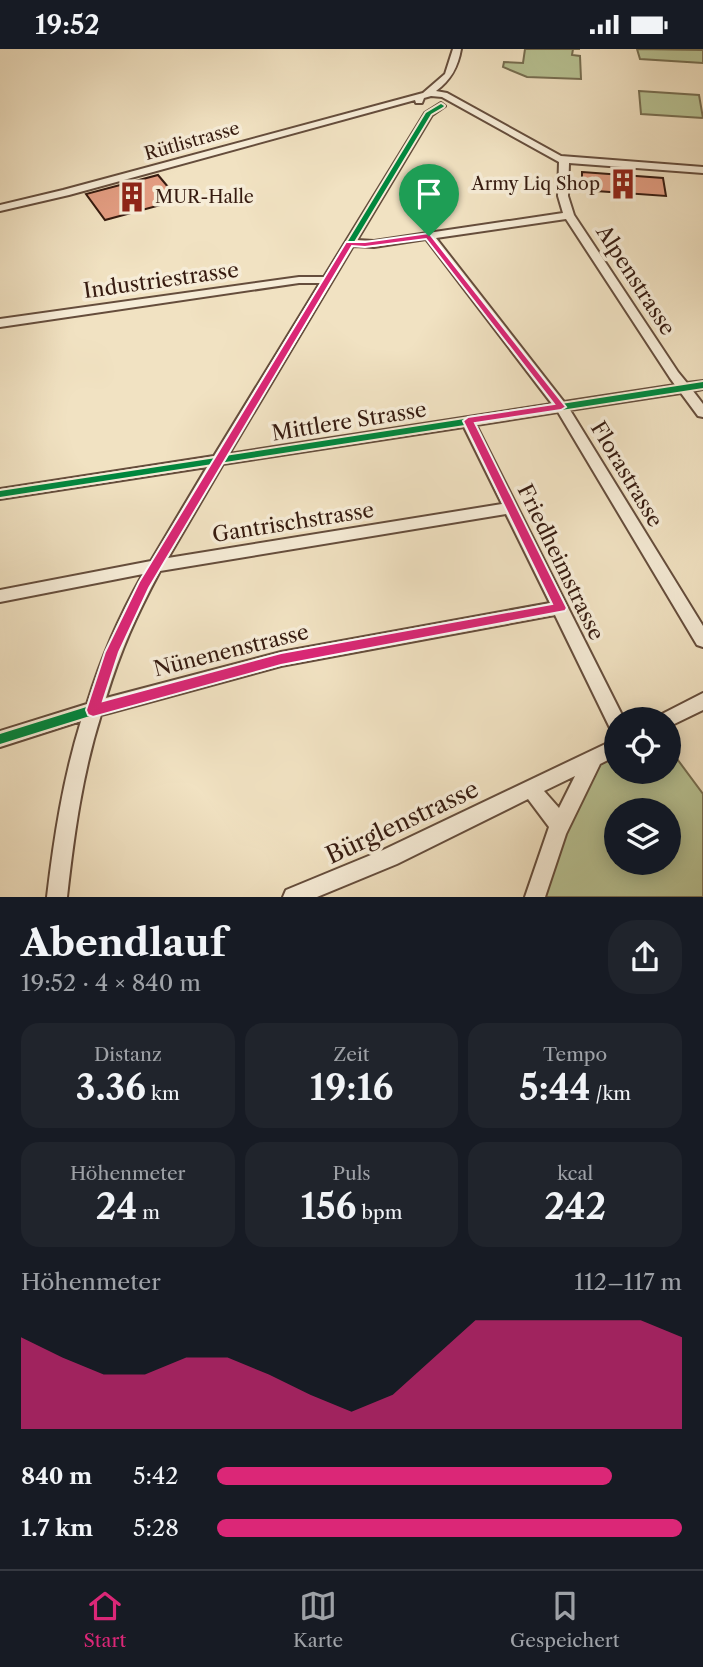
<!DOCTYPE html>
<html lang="de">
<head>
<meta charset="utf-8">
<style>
  :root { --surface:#171b24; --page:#20242c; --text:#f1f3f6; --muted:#9ea1a6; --line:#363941; --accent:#db2777 }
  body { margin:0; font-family:"Libre Caslon Text",serif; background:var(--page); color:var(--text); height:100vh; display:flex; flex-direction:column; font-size:26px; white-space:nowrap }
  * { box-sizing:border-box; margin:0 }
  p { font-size:23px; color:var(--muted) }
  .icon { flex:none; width:38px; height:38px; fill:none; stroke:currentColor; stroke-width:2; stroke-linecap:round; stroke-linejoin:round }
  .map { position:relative; height:848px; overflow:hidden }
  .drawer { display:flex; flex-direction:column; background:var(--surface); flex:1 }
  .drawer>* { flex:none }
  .tools { position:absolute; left:604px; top:658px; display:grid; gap:14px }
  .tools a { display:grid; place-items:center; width:77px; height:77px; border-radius:50%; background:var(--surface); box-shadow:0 4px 18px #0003; font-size:35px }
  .pin { position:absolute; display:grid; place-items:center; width:60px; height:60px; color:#fff; margin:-72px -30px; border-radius:50% 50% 50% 0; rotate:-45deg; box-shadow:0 0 7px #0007 }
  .pin .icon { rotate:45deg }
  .round { display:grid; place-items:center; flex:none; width:74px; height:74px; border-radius:28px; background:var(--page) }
  .head { display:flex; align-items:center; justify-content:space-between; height:119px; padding:0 21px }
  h1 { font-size:38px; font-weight:700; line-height:52px }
  .metrics { display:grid; grid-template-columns:repeat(3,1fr); gap:10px; height:119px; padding:7px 21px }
  .metrics div { display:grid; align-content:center; border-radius:18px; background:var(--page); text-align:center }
  .metrics b { font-size:35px; font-weight:700 }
  .metrics small { font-size:19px; font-weight:400 }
  .metrics p { font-size:19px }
  .chart { height:196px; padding:14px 21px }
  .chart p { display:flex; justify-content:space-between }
  .chart svg { width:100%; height:126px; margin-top:7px; fill:var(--accent); opacity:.7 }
  ul { padding:0 21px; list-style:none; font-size:23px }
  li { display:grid; grid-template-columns:112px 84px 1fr; align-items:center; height:52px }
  li i { height:18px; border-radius:9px; background:var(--accent) }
  .status { display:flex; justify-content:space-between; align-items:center; height:49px; padding:0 35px; background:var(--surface); direction:ltr }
  .status svg { height:19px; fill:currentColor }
  .menu { display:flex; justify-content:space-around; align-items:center; height:98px; border-top:2px solid var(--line); background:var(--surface); font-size:19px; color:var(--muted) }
  .menu a { display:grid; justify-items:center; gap:4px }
  .menu .on { color:var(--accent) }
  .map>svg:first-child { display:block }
  .green { fill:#b8c394; stroke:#776f52; stroke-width:2; fill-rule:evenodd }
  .building { fill:#e39d82; stroke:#361b10; stroke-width:2 }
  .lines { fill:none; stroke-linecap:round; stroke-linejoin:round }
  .minor-casing { stroke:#654d3c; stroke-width:4 }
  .minor { fill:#f6ecd7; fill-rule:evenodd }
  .cycleway-casing { stroke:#f6ecd7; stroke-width:4 }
  .cycleway { fill:#00873e; fill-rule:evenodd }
  .route { fill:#db2777; stroke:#fff; stroke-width:2; fill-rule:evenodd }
  .labels { text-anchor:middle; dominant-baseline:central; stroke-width:7; stroke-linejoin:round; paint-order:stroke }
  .far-street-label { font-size:18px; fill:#361b10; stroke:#f6ecd7 }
  .far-poi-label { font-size:18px; fill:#361b10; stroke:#f6ecd7; text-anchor:end }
  .street-label { font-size:21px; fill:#361b10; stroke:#f6ecd7 }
  .near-street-label { font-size:24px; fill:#361b10; stroke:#f6ecd7 }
</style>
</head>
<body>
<div class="status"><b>19:52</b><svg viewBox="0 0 49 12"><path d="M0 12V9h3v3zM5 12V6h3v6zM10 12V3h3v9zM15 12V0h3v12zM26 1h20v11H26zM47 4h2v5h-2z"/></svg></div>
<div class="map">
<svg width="703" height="848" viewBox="0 0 703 848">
  <rect width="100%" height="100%" fill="#f1e2c2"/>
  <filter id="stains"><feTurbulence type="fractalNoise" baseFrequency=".00286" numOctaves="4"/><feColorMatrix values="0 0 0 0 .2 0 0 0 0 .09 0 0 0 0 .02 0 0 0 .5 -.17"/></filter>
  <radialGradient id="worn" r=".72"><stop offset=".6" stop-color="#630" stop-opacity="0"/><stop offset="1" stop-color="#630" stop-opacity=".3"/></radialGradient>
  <path class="green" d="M525 0H580H573L572 6 580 7 581 30 527 28 503 18 504 13 523 14Z
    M637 0 703 1V14L640 10Z
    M639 42 699 46 703 69 641 65Z
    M616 698V723H668L669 699 703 745V848H535L593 711ZM616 761H668V814H616Z"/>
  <path class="building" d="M582 123 663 129 666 147 582 141Z
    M158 126 179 151 105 171 86 145Z"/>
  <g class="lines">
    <g class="minor-casing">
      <path id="minor" d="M453 0H461C458 18 451 31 436 42L447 44 561 107 703 118V124L569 114 568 147 574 166 678 323 687 334 703 332V340L693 342 703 355V368L698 367 681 344 570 361 703 577V598L697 596 558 363 476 376 624 670H616V681L610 679 555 566 281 617 109 664 101 666C82 726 74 786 67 848H47C54 789 63 730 81 672L0 698V682L87 655C102 607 118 570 143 525L0 553V541L151 512 207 418 0 450V440L214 407 320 234H299L0 278V270L299 228H324L425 64 441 54 445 57 432 66 357 191 374 192 563 164 558 147 559 113 442 48 431 47 424 49 422 54H416L415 51 69 146 0 162V156L63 141 423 44 445 25ZM566 170 670 329 675 336 564 353 436 189ZM426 190 552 355 229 405 353 197 374 198ZM464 378 502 455 168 509 223 415ZM506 465 550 554 281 603 106 649C121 600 136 567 160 522Z
        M703 644V661L668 678V670H659L662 665Z
        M616 690V707L600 715 566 785 545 848H525L549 778 528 750 397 815 317 848H283L286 841 383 801ZM575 727 559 759 544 742Z"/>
    </g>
    <use href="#minor" class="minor"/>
    <g class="cycleway-casing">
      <path id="cycleway" d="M441 55 444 57 443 58 431 65 225 407 703 333V339L0 448V442L216 409 426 64Z
        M560 555 564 556 565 559 564 562 560 563 281 614 109 661 0 695V685L109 651 281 606Z"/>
    </g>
    <use href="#cycleway" class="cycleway"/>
  </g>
  <path class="route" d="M429 184 566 358 561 361 475 374 567 559 565 562 281 616 93 668 88 666 86 661 105 603 139 533 346 193H365ZM426 190 554 355 468 368 463 372 552 555 281 604 103 652 119 603 149 539 352 197 365 198Z"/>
  <defs>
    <g id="building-bare" transform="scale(2.415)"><path d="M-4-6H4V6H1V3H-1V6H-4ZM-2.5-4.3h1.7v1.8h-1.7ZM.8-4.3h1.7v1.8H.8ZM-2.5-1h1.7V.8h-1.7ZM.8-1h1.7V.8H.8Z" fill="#8f2418" stroke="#f6ecd7" stroke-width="2.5" paint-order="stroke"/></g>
  </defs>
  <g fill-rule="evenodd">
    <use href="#building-bare" x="623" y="135"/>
    <use href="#building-bare" x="132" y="148"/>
  </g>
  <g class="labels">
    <g class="far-street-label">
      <text transform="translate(192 92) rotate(-16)">Rütlistrasse</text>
    </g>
    <g class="far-poi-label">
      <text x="600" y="135">Army Liq Shop</text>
      <text x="155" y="148" text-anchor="start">MUR-Halle</text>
    </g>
    <g class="street-label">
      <text transform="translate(161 231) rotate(-8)">Industriestrasse</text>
      <text transform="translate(636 231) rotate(57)">Alpenstrasse</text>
      <text transform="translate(349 372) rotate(-9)">Mittlere Strasse</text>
      <text transform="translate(627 425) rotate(59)">Florastrasse</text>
      <text transform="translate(293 473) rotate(-9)">Gantrischstrasse</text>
      <text transform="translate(561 513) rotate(64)">Friedheimstrasse</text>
      <text transform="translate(231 601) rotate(-14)">Nünenenstrasse</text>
    </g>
    <g class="near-street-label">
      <text transform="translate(402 773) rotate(-25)">Bürglenstrasse</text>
    </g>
  </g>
  <rect width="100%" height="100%" filter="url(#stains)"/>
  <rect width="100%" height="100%" fill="url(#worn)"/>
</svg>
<div class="tools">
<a><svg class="icon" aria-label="locate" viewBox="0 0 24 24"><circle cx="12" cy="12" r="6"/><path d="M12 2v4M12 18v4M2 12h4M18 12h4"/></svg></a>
<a><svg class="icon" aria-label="layers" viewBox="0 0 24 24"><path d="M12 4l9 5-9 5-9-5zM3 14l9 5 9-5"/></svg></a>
</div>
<div class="pin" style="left:429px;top:187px;background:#1e9e55"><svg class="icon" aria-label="arrive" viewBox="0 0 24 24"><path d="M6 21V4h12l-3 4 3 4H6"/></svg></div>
</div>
<section class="drawer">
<div class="head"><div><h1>Abendlauf</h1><p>19:52 · 4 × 840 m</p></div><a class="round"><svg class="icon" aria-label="share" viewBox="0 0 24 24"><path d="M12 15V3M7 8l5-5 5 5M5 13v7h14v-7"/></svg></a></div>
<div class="metrics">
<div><p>Distanz</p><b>3.36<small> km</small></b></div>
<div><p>Zeit</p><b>19:16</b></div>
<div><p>Tempo</p><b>5:44<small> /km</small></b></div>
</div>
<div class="metrics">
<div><p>Höhenmeter</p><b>24<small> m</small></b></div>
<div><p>Puls</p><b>156<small> bpm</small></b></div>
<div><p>kcal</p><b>242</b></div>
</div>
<div class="chart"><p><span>Höhenmeter</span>112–117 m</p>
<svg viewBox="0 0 160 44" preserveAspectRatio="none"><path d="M0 44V12L10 19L20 25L30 25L40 19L50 19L60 25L70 32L80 38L90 32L100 19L110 6L120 6L130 6L140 6L150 6L160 12V44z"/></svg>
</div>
<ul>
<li><b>840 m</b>5:42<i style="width:85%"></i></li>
<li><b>1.7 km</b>5:28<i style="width:100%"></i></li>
</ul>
</section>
<nav class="menu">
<a class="on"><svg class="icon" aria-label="home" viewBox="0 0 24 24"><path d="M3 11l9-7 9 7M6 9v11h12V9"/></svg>Start</a>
<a><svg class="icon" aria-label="map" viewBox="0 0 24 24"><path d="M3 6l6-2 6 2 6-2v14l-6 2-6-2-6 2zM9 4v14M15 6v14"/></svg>Karte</a>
<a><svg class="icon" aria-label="saved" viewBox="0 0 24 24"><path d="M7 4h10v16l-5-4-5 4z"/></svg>Gespeichert</a>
</nav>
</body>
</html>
